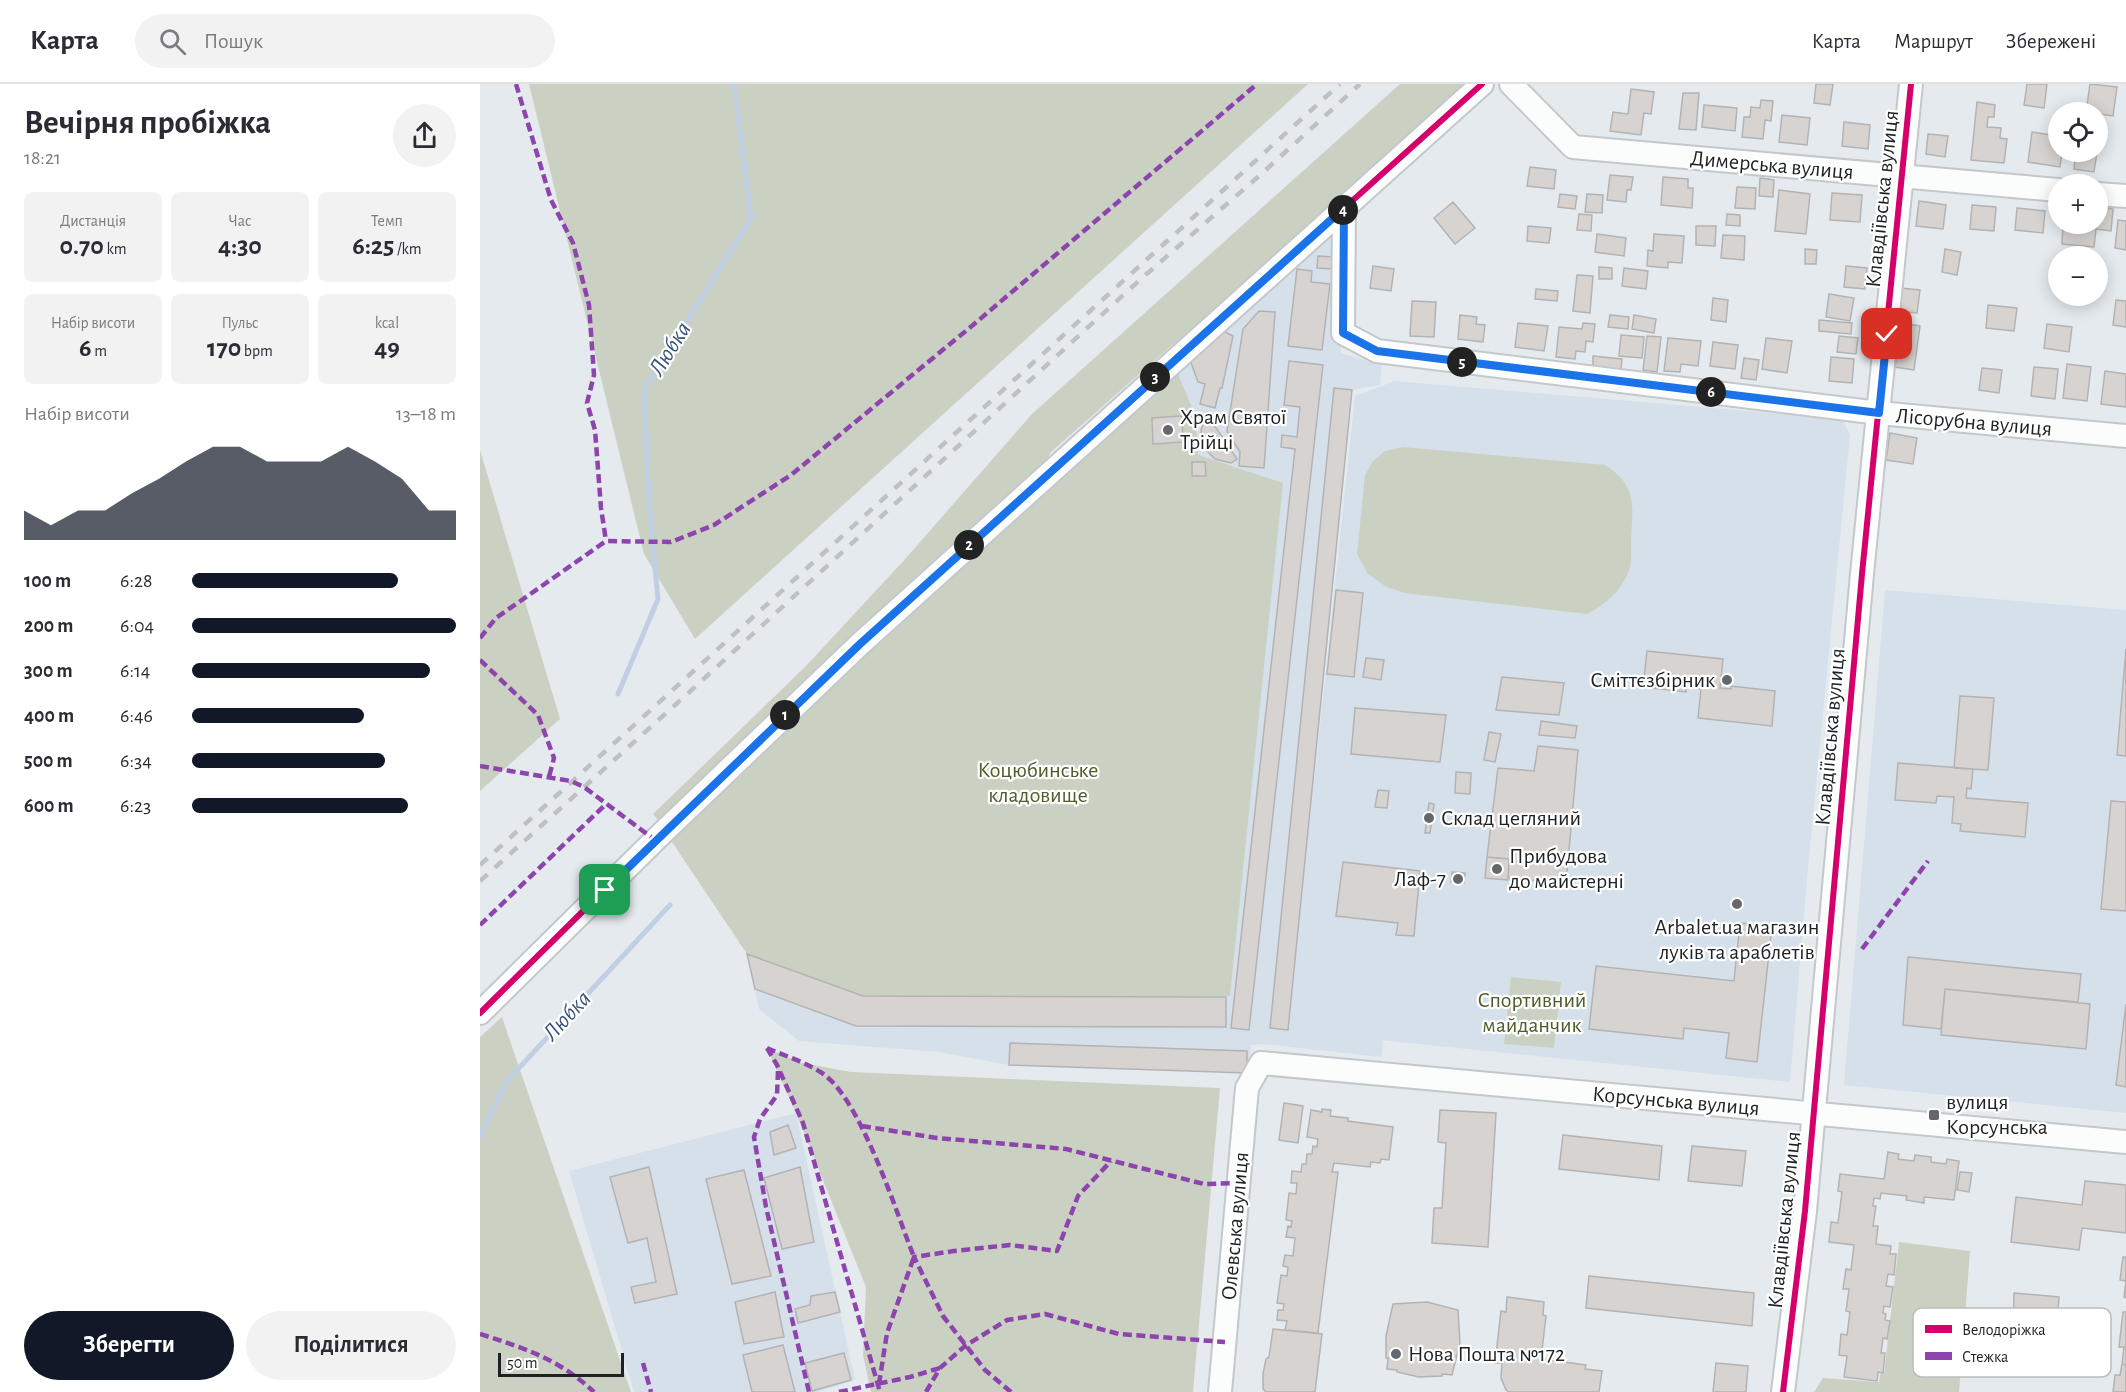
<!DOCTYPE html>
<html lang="uk">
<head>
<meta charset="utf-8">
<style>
  :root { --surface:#fff; --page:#f2f2f3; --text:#2b2b33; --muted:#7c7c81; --line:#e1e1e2; --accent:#111827 }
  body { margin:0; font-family:"Alegreya Sans",sans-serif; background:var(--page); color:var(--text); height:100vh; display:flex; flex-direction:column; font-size:22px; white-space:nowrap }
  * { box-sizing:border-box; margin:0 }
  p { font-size:20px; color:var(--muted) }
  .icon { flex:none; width:33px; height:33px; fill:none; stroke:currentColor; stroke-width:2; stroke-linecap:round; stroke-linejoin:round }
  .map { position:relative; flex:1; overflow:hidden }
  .panel { display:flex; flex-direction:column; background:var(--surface); width:480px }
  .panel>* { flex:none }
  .buttons { position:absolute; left:1568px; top:18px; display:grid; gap:12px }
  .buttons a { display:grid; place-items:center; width:60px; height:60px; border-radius:50%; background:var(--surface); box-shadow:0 3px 15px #0003; font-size:30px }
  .scale { position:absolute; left:18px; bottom:15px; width:126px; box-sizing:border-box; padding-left:6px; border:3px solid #1e2124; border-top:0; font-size:16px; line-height:21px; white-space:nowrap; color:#1e2124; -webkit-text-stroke:4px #fff; paint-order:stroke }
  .pin { position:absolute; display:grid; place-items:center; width:51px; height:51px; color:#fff; margin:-26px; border-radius:12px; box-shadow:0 3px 9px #0006 }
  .km { position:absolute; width:30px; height:30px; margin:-15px; border-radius:50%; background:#222; color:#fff; font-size:16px; line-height:30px; text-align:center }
  .round { display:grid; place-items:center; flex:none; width:63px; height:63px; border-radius:32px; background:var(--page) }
  .summary { display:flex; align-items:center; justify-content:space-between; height:102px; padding:0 24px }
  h1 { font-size:33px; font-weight:700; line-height:45px }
  .stats { display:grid; grid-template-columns:repeat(3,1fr); gap:9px; height:102px; padding:6px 24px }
  .stats div { display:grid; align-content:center; border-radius:9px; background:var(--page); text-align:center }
  .stats b { font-size:26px; font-weight:700 }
  .stats small { font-size:16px; font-weight:400 }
  .stats p { font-size:16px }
  .chart { height:168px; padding:12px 24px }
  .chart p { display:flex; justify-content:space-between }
  .chart svg { width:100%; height:108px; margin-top:6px; fill:var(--accent); opacity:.7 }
  .primary-button { display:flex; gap:12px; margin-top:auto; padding:12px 24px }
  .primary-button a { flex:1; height:69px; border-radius:36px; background:var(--accent); color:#fff; font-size:24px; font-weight:700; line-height:69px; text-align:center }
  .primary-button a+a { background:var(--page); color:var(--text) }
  ul { padding:0 24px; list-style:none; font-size:20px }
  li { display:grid; grid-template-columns:96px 72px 1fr; align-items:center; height:45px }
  li i { height:15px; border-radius:8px; background:var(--accent) }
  header { display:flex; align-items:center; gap:36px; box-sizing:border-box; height:84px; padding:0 30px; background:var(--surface); border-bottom:2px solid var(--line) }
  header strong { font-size:28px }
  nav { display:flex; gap:33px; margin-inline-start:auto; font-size:21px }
  .search { width:420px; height:54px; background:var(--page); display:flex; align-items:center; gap:15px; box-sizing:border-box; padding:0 21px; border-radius:33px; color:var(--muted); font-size:22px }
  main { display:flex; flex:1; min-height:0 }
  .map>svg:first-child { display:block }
  .built { fill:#d6e0ea }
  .green { fill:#cad1c3 }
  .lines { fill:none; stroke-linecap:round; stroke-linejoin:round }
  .stream { stroke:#c1cfe4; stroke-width:5 }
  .building { fill:#d7d3d1; stroke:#b3b3b4; stroke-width:1.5 }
  .minor-casing { stroke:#c4c8cb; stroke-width:26 }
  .minor { stroke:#fbfcfc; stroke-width:22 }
  .rail { stroke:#c0c0c2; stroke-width:4.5; stroke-dasharray:10 10; stroke-linecap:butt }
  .quiet { stroke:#8e44ad; stroke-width:4.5; stroke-dasharray:9 4.5; stroke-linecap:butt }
  .cycleway-casing { stroke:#fff; stroke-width:10 }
  .cycleway { stroke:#d6006c; stroke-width:6 }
  .route-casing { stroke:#fff; stroke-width:12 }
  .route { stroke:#1a73e8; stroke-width:8 }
  .poi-dot { fill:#64676b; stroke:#fff; stroke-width:2 }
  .labels { text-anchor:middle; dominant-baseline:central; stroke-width:4.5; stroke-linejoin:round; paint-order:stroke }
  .street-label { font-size:22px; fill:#1e2124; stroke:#fff }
  .poi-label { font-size:22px; fill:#1e2124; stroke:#fff; text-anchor:start }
  .park-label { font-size:22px; fill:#505c2a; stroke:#fff }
  .water-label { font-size:24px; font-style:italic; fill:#355179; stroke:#fff }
  .key { fill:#fff; stroke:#bcbcbd; stroke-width:1.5 }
  .key-label { font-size:16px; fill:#1e2124 }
</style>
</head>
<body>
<header>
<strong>Карта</strong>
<div class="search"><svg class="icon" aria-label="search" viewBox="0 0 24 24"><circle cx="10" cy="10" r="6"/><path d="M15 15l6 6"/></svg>Пошук</div>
<nav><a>Карта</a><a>Маршрут</a><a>Збережені</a></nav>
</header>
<main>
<section class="panel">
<div class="summary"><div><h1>Вечірня пробіжка</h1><p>18:21</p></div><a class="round"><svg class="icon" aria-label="share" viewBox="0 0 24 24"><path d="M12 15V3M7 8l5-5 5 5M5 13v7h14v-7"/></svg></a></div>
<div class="stats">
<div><p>Дистанція</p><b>0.70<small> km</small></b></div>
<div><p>Час</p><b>4:30</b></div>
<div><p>Темп</p><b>6:25<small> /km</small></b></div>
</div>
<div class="stats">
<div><p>Набір висоти</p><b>6<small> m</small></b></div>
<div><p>Пульс</p><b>170<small> bpm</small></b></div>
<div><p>kcal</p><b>49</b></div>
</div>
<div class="chart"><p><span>Набір висоти</span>13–18 m</p>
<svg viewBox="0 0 160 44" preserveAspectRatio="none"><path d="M0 44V32L10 38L20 32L30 32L40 25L50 19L60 12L70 6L80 6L90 12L100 12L110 12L120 6L130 12L140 19L150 32L160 32V44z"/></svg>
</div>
<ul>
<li><b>100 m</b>6:28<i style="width:78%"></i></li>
<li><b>200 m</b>6:04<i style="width:100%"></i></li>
<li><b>300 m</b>6:14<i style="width:90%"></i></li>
<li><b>400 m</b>6:46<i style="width:65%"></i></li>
<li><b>500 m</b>6:34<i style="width:73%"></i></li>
<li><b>600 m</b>6:23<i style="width:82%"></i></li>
</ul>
<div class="primary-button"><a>Зберегти</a><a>Поділитися</a></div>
</section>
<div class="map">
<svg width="1646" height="1308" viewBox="0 0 1646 1308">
  <rect width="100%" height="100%" fill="#e5eaee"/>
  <path class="built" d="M857 145 861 269 902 281 900 301 872 306 830 737 875 312 915 297 1362 335 1370 351 1327 795 1310 998 900 956 903 957 901 973 782 960 771 961 767 989 529 981 459 968 319 957 279 925 267 870 383 912 718 371 716 333 696 285Z
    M1405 506 1646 526V1029L1364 1001Z
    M316 1029 375 1296 338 1308H154L89 1087Z"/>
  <path class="green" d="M49 0H828L215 555 164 470Z
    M920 0H994L714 249 700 254 571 368 563 383 182 741 173 730 326 582 427 473 552 330Z
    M696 285 716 333 718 371 803 399 750 912H383L267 870 190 755 386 567Z
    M923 363 1125 381C1157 401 1153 421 1151 454 1151 464 1152 478 1149 487 1140 508 1126 520 1107 530L924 509 905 502 888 490 877 470 885 391 893 377 905 367Z
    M0 366 80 635 0 707Z
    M1031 893 1081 898 1074 964 1024 960Z
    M22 933 28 951 151 1308H0V953Z
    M287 964 322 979 371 988 740 1004 713 1308H391L383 1271 386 1203 316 1029Z
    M1419 1158 1490 1167 1479 1308H1334L1343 1294 1399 1298 1400 1290H1404Z"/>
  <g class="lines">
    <path class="stream" d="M138 610 178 515 169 421 164 306 271 134 254 0
      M0 1053 26 998 190 821"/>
  </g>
  <path class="building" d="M1336 0H1353L1350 21 1334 19Z
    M1547 0H1567L1564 24 1544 21Z
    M1610 0 1637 3 1633 32 1606 28Z
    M1151 5 1174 8 1171 30 1164 29 1161 51 1130 47 1133 28 1148 30Z
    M1203 9H1219L1216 46 1199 45Z
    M1281 16 1293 17 1291 37 1285 36 1283 55 1262 53 1264 33H1270L1271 23 1280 24Z
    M1497 18 1515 21 1514 33H1508L1507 43 1521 44 1520 54 1527 55 1524 79 1491 76Z
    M1224 21 1257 24 1255 47 1222 43Z
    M1302 31 1330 34 1327 61 1299 58Z
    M1364 38 1390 41 1388 65 1362 62Z
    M1552 48 1577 52 1578 68H1582L1580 83 1548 78Z
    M1448 50 1468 52 1465 73 1446 70Z
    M1596 68H1617L1614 88 1594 85Z
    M1050 83 1076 86 1074 105 1047 102Z
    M1130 91 1153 93 1151 106H1147L1146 118 1127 116Z
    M1183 93 1208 95V104H1213L1212 124 1181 121Z
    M1280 94 1294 96 1293 113 1279 112Z
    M1257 103 1276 104 1275 125 1255 124Z
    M1299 106 1330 110 1326 150 1295 147Z
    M1352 109 1382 111 1380 138 1350 136Z
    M1080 110 1097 112 1095 125 1078 123Z
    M1107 110 1123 111 1122 129 1105 128Z
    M1439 117 1466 121 1463 145 1436 142Z
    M973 118 995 144 975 160 954 134Z
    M1492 121 1516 123 1514 147 1490 145Z
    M1617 123 1633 125 1631 147 1616 145 1614 163 1582 160 1583 140H1617Z
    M1537 124 1565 127 1563 149 1535 146Z
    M1099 130 1112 131 1111 147 1097 146Z
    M1247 130 1260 131V142L1246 141Z
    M1638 136 1646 137V166L1635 164Z
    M1048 142 1071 144 1069 159 1047 157Z
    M1216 142H1236L1235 162 1216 161Z
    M1117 150 1146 154 1144 172 1115 168Z
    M1174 150 1204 152 1202 179 1188 178V184L1167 182 1168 166 1173 167Z
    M1243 151 1265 152 1264 176 1241 174Z
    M1325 165 1337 166 1336 180H1325Z
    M1465 165 1481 168 1477 191 1462 188Z
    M838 172 854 173 853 185 837 184Z
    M893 182 914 185 911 207 890 204Z
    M1366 182 1387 184 1385 205 1364 203Z
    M1119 183 1132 184V195H1119Z
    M1144 184 1168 187 1166 205 1142 202Z
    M817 185 832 187 831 198 850 200 842 266 808 262Z
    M1097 191 1113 192 1110 229 1093 227Z
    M1420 204 1440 206 1437 229 1418 227Z
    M1056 205 1078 207 1077 217 1055 215Z
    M1349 210 1374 214 1370 237 1346 233Z
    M1233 214 1248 216 1246 238 1231 236Z
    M1636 216 1646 217V243L1633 241Z
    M932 217 956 218 954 253 930 252Z
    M1508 221 1537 224 1534 247 1506 244Z
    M779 227 795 228 784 384 759 382 760 368 747 347 763 245Z
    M980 231 997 233 996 240 1005 241 1003 258 978 255Z
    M1130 231 1149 233 1148 245 1128 243Z
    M1154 231 1176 235 1174 249 1152 245Z
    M1339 236 1372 239 1371 250 1339 247Z
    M1038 239 1068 242 1064 267 1035 263Z
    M1103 239 1115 240 1113 258 1106 257 1105 268 1096 267 1095 275 1076 273 1079 243 1102 245Z
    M1421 239 1440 242 1434 286 1415 283Z
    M1567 240 1592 243 1589 268 1564 264Z
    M743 247 753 252 742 304H740L735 324 720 320 725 300 718 298 710 276Z
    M1141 251 1164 253 1162 274 1139 272Z
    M1167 252 1181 253 1177 288 1163 286Z
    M1359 252 1378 254 1376 270 1357 268Z
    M1188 254 1221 257 1218 282 1201 280 1200 288 1184 287Z
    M1286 254 1312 257 1307 289 1282 285Z
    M1233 258 1258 261 1255 285 1230 282Z
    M1113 272 1142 275 1141 286 1113 284Z
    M1351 273 1374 275 1372 299 1349 297Z
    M1264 274 1279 276 1276 296 1261 294Z
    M809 277 843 281 769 946 751 944 815 365 801 363 802 351 817 353 820 323 804 321Z
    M1587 280 1611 283 1607 317 1583 314Z
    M1554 283 1578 285 1575 315 1551 312Z
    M1502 284 1522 286 1519 309 1499 306Z
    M1625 287 1646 290V323L1621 320Z
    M854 304 872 306 808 946 790 944Z
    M726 329 757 375 751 379 735 375 723 363 721 346 724 338 720 333Z
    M702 332 703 358 673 360 672 334Z
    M1410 349 1437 354 1433 380 1406 376Z
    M712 378H725L726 392H712Z
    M856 506 883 509 874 593 847 590Z
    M1646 565V672L1637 671Z
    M1167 567 1243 575 1240 604 1251 605V602L1295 607 1292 642 1218 634 1221 605 1206 603V608L1163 603Z
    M886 574 904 576 901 596 883 593Z
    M1022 593 1084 599 1079 631 1016 626Z
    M1480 612 1514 614 1508 686 1474 684Z
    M875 624 966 631 960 678 871 670Z
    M1061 637 1097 642 1095 654 1059 651Z
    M1009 648 1021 650 1015 678 1004 676Z
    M1058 662 1098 666 1086 799 1028 794 1029 775 1007 773 1018 684 1054 687Z
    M1418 679 1493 685 1491 705 1487 704 1486 714 1548 719 1545 753 1480 747 1481 740 1472 739 1474 713 1457 712 1456 719 1415 716Z
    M976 688 991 689 990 710 975 709Z
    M898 706 909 707 907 724 895 723Z
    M1631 717 1646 718V827L1621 825Z
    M949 719 954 720 950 749H945Z
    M1007 773 1029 775 1028 796 1005 794Z
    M863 778 940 787 934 852 916 851 918 839 856 832Z
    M972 788 985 789 984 799 971 798Z
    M1260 839 1292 842 1277 978 1246 974 1249 949 1204 944 1203 955 1109 945 1116 882 1254 897Z
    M267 870 383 912 746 913V943L376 942 275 905Z
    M1428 873 1601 890 1598 918 1465 905 1461 945 1423 941Z
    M1465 905 1610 920 1606 965 1461 951Z
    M1646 920V1003L1636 1001Z
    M530 959 767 967V989L529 981Z
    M804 1019 823 1022 818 1059 799 1056Z
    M842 1025 851 1026 850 1032 868 1034V1037L913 1043 909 1076 901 1075 900 1079 891 1078 890 1083 854 1079 852 1088H858L838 1249 805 1246 807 1237 797 1236 798 1226H803L804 1220 797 1219 801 1191 807 1192 808 1183 803 1182 805 1171 813 1172 815 1154 806 1153 808 1142 811 1143 812 1137 806 1136 809 1109 816 1110 817 1099H811L812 1087 821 1088 822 1080H826L827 1070H832L833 1062 837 1063 838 1055 827 1053 831 1026 842 1028Z
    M960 1026 1016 1029 1008 1163 952 1159 954 1124H962L966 1059 958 1058Z
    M308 1041 316 1064 294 1071 290 1048Z
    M1083 1051 1182 1062 1179 1096 1079 1085Z
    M1212 1062 1266 1067 1262 1102 1208 1097Z
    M1408 1068 1419 1070 1418 1075 1434 1077 1435 1071 1451 1073V1078L1466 1080 1467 1075 1479 1077 1474 1116 1444 1113V1119L1426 1116 1427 1112 1401 1109 1400 1115 1394 1114 1393 1122H1396L1393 1142H1398L1396 1160 1411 1162 1410 1170H1416L1414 1191 1408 1190 1406 1202 1413 1203 1410 1223 1404 1222 1403 1229 1406 1230 1405 1236 1410 1237 1407 1255 1403 1254 1401 1269H1405L1403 1289 1398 1288 1397 1297 1364 1293 1367 1272 1359 1271 1361 1250 1367 1251 1370 1228 1366 1227 1369 1205H1363L1366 1185 1371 1186 1374 1161 1349 1158 1351 1138 1358 1139 1362 1108 1358 1107 1360 1090 1404 1095Z
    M169 1083 197 1210 155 1219 151 1203 176 1198 167 1154 148 1159 130 1093Z
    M320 1083 334 1158 302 1165 284 1094Z
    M264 1086 291 1192 252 1200 226 1095Z
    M1480 1088 1492 1089 1489 1108 1477 1106Z
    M1605 1097 1646 1101V1149L1602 1144 1599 1166 1531 1158 1536 1113 1602 1121Z
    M1643 1173H1646V1214L1644 1213 1646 1197 1640 1196Z
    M1109 1192 1274 1209 1272 1242 1106 1224Z
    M295 1208 304 1253 264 1260 255 1218Z
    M355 1208 360 1228 318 1239 315 1225 330 1221 331 1212Z
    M1534 1209 1579 1213 1578 1226 1560 1224 1559 1231 1557 1230 1555 1248 1533 1246Z
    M1027 1213 1064 1218 1063 1231 1066 1232 1061 1275 1106 1281 1105 1285 1122 1287 1119 1308H1029L1026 1306 1021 1294 1022 1279H1015L1021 1227 1026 1228Z
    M947 1218 978 1226 980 1259 972 1291 962 1290V1292L939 1293 917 1288V1286L907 1285 908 1274H906V1252L913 1220Z
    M1643 1228H1646V1281L1642 1280 1644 1263H1639Z
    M793 1245 842 1250 835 1308H786L783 1305V1290L786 1275 789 1273Z
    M303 1261 315 1308H272L263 1271Z
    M364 1269 371 1296 332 1307 325 1279Z
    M1236 1279 1268 1282 1266 1308H1233Z
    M1642 1280 1646 1281V1308H1633L1635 1291H1640Z"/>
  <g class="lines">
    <g class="minor-casing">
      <path id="minor" d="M1031 0 1093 63 1578 106
        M1617 110 1646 112
        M864 124 863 249 897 267 1399 329 1646 352
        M0 929 175 756 380 560 1002 0
        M740 1308 767 1004 781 979 1646 1058
        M1303 1308 1325 1127 1382 490 1431 0"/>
    </g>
    <use href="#minor" class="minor"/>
    <path class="rail" d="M0 781 860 0
      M0 797 205 612 662 194 779 92 880 0"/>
    <path class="quiet" d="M36 0 71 116 93 159 109 221 114 291 107 319 115 346 121 424 126 457
      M0 554 16 534 126 457 191 458 234 441 311 391 493 241 777 0
      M0 576 58 631 74 674 69 693
      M0 682 91 697 104 703 175 756
      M0 841 126 720
      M1382 865 1448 777
      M287 964C305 972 325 978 342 989 381 1015 416 1128 434 1173L407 1249 399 1300
      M287 964 297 981 323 1039 400 1308
      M298 987 297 1011 280 1035 274 1053 286 1123 329 1308
      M382 1042 457 1054 586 1065 724 1100 760 1099
      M0 1250C44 1264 79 1275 114 1308
      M163 1279 171 1308
      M359 1308 430 1293 460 1284
      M446 1308 460 1284 485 1262 527 1236 565 1230 639 1250 745 1258
      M531 1308 505 1286 463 1232 434 1173 474 1167 530 1161 577 1167 598 1112 631 1077"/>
    <g class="cycleway-casing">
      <path id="cycleway" d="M0 929 175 756 380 560 1002 0
        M1303 1308 1325 1127 1382 490 1431 0"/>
    </g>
    <use href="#cycleway" class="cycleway"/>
  </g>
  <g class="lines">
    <g class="route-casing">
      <path id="route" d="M125 806 380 560 864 124 863 249 897 267 1399 329 1407 250"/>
    </g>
    <use href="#route" class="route"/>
  </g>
  <g class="poi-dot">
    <circle cx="688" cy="346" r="6"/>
    <circle cx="1247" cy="596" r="6"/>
    <circle cx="949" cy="734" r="6"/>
    <circle cx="1017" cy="785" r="6"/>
    <circle cx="978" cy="795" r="6"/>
    <circle cx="1257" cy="820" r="6"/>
    <rect x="1448" y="1025" width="12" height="12" rx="3"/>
    <circle cx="916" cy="1270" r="6"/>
  </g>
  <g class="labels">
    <g class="street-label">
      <text transform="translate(1292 81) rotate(5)">Димерська вулиця</text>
      <text transform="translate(1402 115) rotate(-84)">Клавдіївська вулиця</text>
      <text transform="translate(1494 338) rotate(5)">Лісорубна вулиця</text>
      <text transform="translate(1350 653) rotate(-85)">Клавдіївська вулиця</text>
      <text transform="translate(1196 1017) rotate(5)">Корсунська вулиця</text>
      <text transform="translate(1304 1136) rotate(-84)">Клавдіївська вулиця</text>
      <text transform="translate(755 1142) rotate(-85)">Олевська вулиця</text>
    </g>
    <g class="poi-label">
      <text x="700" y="333">Храм Святої<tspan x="700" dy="25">Трійці</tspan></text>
      <text x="1235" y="596" text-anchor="end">Сміттєзбірник</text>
      <text x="961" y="734">Склад цегляний</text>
      <text x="1029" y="772">Прибудова<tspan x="1029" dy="25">до майстерні</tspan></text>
      <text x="966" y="795" text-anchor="end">Лаф-7</text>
      <text x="1257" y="843" text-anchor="middle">Arbalet.ua магазин<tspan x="1257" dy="25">луків та араблетів</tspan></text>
      <text x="1466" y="1018">вулиця<tspan x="1466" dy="25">Корсунська</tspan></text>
      <text x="928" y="1270">Нова Пошта №172</text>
    </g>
    <g class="park-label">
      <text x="558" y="686">Коцюбинське<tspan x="558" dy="25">кладовище</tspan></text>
      <text x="1052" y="916">Спортивний<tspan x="1052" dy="25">майданчик</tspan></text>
    </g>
    <g class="water-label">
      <text transform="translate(190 265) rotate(-58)">Любка</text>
      <text transform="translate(87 932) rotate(-47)">Любка</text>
    </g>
  </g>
  <rect x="1433" y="1224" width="198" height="69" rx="9" class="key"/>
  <rect x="1445" y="1241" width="27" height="8" fill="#d6006c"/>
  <rect x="1445" y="1268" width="27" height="8" fill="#8e44ad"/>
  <g class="key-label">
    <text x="1482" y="1251">Велодоріжка</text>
    <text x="1482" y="1278">Стежка</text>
  </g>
</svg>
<div class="buttons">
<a><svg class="icon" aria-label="locate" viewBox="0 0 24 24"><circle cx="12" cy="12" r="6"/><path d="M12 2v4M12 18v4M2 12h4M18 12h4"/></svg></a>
<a>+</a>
<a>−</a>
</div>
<div class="scale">50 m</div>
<div class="pin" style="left:125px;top:806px;background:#1e9e55"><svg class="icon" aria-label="arrive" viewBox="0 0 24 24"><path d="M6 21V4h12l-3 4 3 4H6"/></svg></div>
<div class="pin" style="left:1407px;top:250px;background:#d93025"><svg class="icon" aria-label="check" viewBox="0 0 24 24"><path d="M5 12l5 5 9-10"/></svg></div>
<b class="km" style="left:305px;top:631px">1</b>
<b class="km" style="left:489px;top:461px">2</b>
<b class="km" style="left:675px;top:293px">3</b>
<b class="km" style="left:863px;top:126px">4</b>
<b class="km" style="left:982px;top:278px">5</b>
<b class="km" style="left:1231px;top:308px">6</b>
</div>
</main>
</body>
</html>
